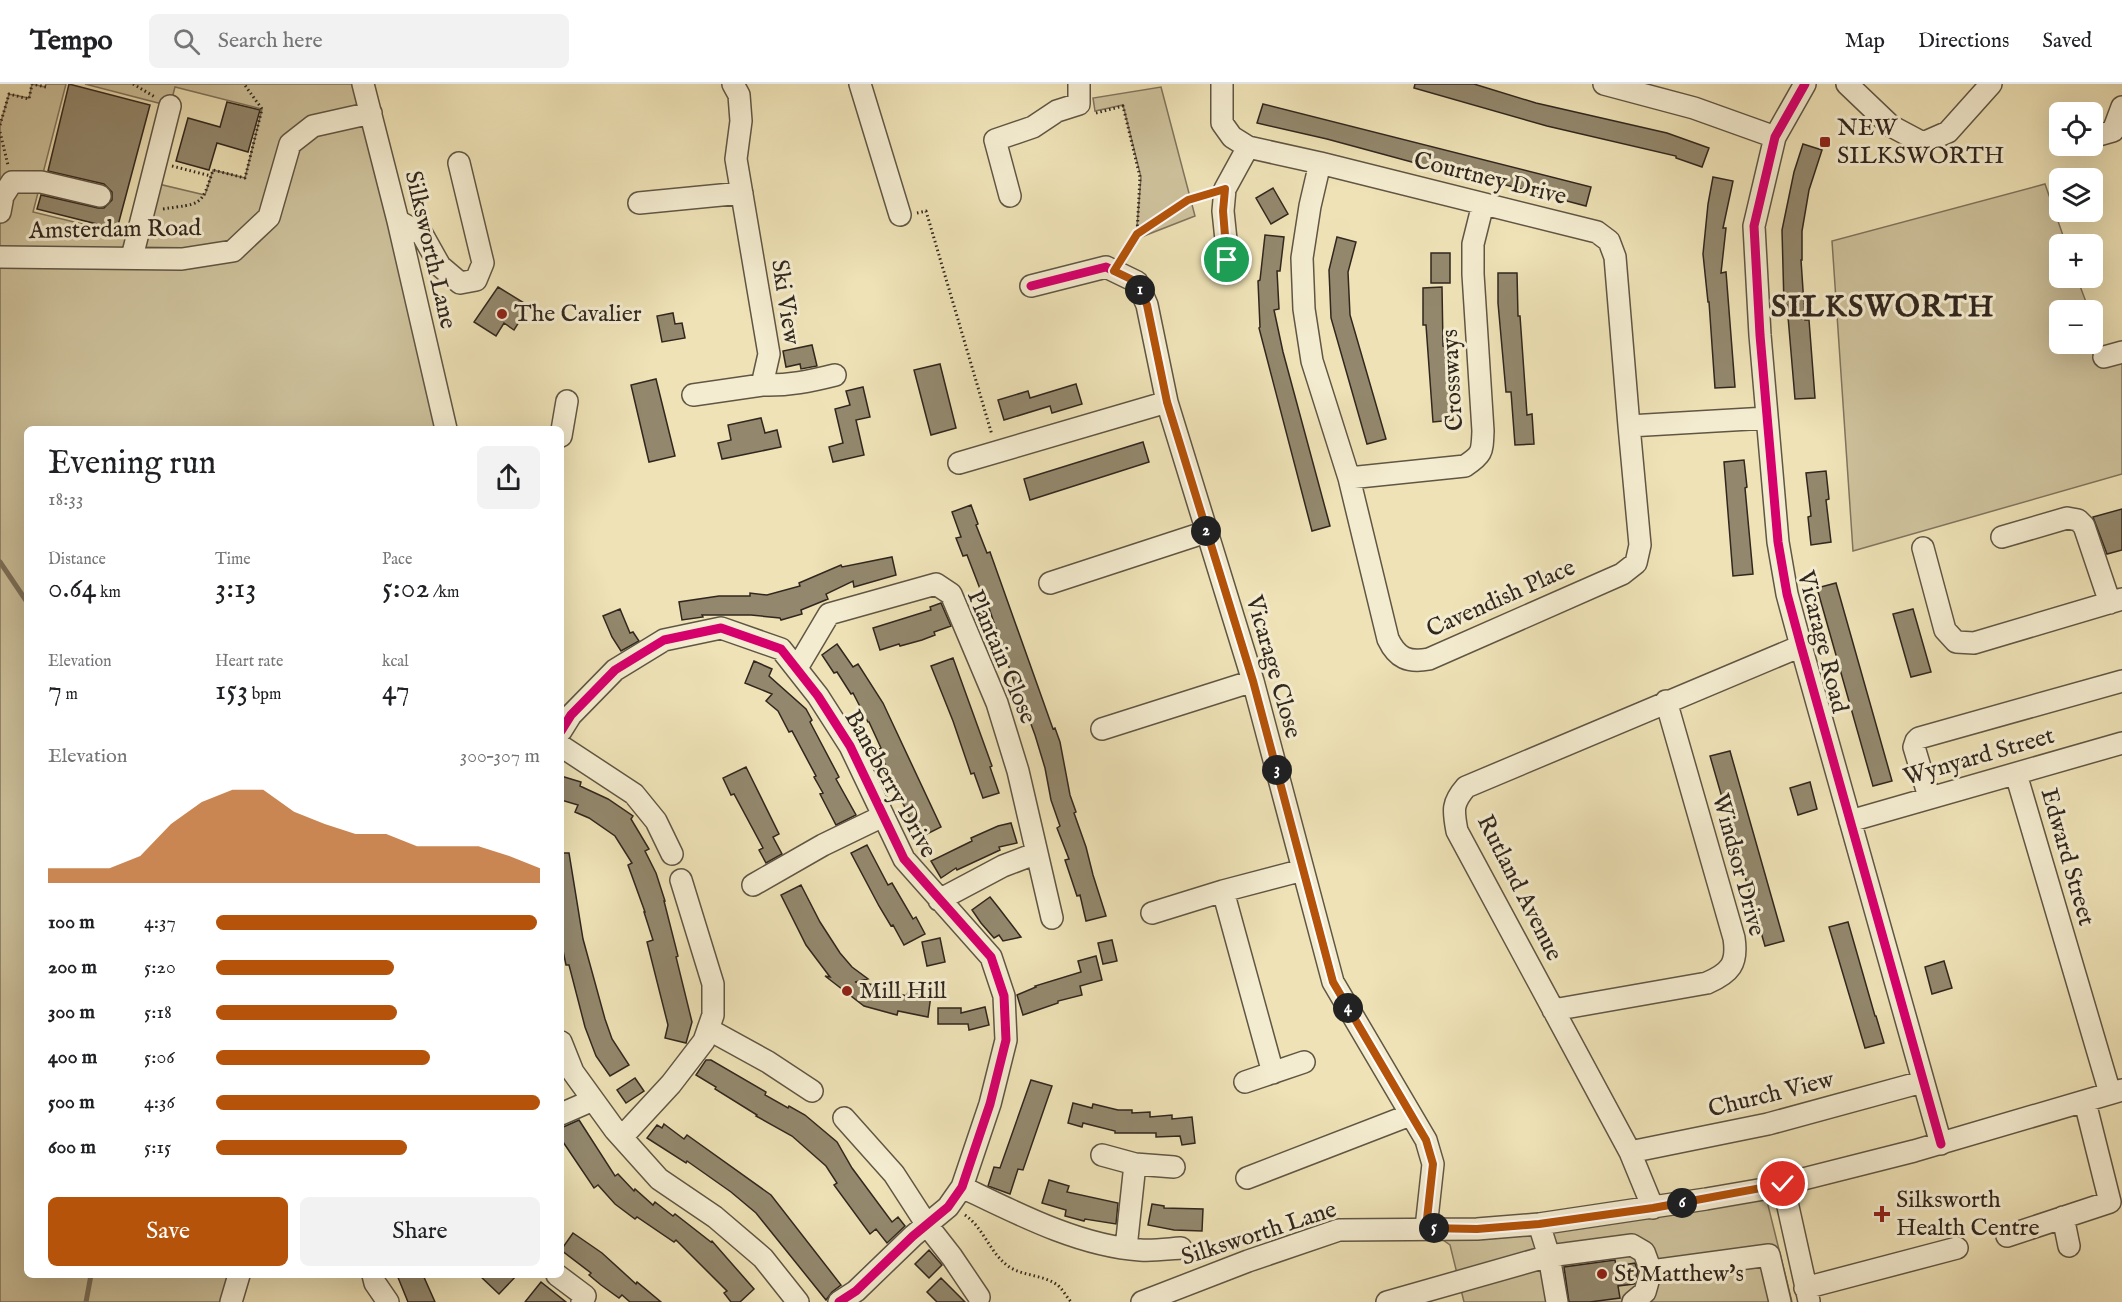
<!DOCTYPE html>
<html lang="en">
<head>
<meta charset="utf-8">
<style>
  :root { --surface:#fff; --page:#f2f2f2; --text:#202124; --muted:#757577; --line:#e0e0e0; --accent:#b45309 }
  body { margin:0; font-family:"IM FELL English",serif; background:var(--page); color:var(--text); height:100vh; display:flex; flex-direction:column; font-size:22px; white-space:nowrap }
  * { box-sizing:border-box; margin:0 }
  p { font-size:20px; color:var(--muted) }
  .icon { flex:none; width:33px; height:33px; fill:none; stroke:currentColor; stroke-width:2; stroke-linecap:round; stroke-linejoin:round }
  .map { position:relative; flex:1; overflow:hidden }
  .panel { position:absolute; left:24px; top:342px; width:540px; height:852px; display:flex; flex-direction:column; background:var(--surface); border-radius:9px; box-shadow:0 6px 24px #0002 }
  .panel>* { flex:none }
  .tools { position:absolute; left:2049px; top:18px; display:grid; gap:12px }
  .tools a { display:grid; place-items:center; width:54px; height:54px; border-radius:9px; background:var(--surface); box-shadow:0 6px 24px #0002; font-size:30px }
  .pin { position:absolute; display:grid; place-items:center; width:51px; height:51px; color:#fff; margin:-26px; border:3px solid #fff; border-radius:50%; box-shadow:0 2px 6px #0007 }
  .km { position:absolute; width:30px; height:30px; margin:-15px; border-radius:50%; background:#222; color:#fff; font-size:16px; line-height:30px; text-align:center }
  .round { display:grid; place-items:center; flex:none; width:63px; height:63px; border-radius:9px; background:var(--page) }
  .summary { display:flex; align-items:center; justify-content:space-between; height:102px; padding:0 24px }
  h1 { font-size:33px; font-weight:600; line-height:45px }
  .stats { display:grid; grid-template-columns:repeat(3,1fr); gap:9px; height:102px; padding:6px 24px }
  .stats div { display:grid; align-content:center }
  .stats b { font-size:30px; font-weight:600 }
  .stats small { font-size:16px; font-weight:400 }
  .stats p { font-size:16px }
  .chart { height:168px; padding:12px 24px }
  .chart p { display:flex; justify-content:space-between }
  .chart svg { width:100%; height:108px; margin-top:6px; fill:var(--accent); opacity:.7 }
  .action { display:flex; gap:12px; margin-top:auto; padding:12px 24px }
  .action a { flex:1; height:69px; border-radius:9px; background:var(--accent); color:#fff; font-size:24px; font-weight:600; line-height:69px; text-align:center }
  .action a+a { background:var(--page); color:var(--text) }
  ul { padding:0 24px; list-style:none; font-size:20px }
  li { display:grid; grid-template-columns:96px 72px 1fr; align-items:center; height:45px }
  li i { height:15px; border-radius:8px; background:var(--accent) }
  header { display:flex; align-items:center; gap:36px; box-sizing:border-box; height:84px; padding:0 30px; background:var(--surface); border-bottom:2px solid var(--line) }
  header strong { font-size:28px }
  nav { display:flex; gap:33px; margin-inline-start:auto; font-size:21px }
  .search { width:420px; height:54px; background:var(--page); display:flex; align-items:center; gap:15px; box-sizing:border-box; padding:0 21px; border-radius:9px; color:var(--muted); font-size:22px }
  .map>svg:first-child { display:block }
  .green { fill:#cec29c; stroke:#80745d; stroke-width:1.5 }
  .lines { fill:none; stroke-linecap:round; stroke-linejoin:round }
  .stream { stroke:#7c715a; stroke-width:5 }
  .building { fill:#93886d; stroke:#31271e; stroke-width:1.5 }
  .minor-casing { stroke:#605644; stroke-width:24 }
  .path { stroke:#31271e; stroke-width:3; stroke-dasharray:1.5 3; stroke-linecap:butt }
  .minor { stroke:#f4ecd0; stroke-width:21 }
  .cycleway-casing { stroke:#f4ecd0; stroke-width:13 }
  .cycleway { stroke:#d6006c; stroke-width:9 }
  .route-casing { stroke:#fff; stroke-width:12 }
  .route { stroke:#b45309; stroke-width:8 }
  .poi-dot { fill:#8f2418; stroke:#f4ecd0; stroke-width:2 }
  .labels { text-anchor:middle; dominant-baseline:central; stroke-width:6; stroke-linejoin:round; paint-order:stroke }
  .poi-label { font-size:24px; fill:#31271e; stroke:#f4ecd0; text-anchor:start }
  .street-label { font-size:24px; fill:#31271e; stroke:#f4ecd0 }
  .district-label { font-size:30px; font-weight:bold; letter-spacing:1.5px; fill:#31271e; stroke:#f4ecd0 }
</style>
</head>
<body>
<header>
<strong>Tempo</strong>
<div class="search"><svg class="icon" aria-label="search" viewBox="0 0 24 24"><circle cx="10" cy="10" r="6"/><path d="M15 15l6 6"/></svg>Search here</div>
<nav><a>Map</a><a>Directions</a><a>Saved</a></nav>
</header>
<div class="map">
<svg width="2122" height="1218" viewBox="0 0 2122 1218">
  <rect width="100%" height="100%" fill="#eee2b6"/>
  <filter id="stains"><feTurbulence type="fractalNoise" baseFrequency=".00333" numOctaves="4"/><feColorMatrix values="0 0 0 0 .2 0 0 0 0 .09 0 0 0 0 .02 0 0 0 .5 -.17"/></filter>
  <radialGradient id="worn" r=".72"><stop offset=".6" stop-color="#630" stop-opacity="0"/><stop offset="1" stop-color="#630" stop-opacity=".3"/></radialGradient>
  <path class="green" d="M32 0 45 3 46 0H66L33 128 136 153 150 98 205 111 213 86 245 94 262 25 175 3 170 22 85 0H363L446 345H27V1191H239L231 1218H0V41L9 10 29 14Z
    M1161 3 1195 132 1136 155 1141 93 1123 21 1095 27 1093 14Z
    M2045 100 2066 160H2060V194H2077L2089 226H2060V260H2092L2093 238 2104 273 2122 271V390L1853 467 1832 157Z
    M1764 1105 1792 1218H1464L1450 1161 1426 1144Z"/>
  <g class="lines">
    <path class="stream" d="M0 478 27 518
      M86 1218 91 1191"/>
  </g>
  <path class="building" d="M69 0 150 21 117 145 37 125 41 111 98 124H104L112 116V108L104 100 48 87Z
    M1415 0H1474L1536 19 1667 49 1709 64 1702 83 1676 74V72L1547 42 1414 4Z
    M227 18 260 26 248 68 217 59 209 86 176 77 188 34 220 43Z
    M1263 20 1591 103 1586 122 1456 88V90L1327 55 1257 39Z
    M1803 60 1822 66 1809 106 1802 147V176H1801L1805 236H1809L1815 314 1795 315 1787 221H1784L1782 146 1794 88Z
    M1713 93 1733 97 1723 144H1726L1721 189 1726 188 1735 303 1715 304 1709 218H1708L1703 170 1708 120Z
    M1273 104 1288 130 1271 140 1256 114Z
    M1265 151 1284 153 1280 187H1277L1279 225 1274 226 1283 268 1330 442 1312 447 1259 244 1260 243 1258 197 1260 196Z
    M1337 153 1356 158 1348 188 1350 231 1386 355 1367 360 1331 234 1329 186Z
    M1431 169H1450V199H1431Z
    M1498 189H1517L1518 232H1520L1527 331 1532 330 1534 360 1515 361 1511 308H1506L1498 219Z
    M498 203 529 222 514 246 504 239 496 252 474 238Z
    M1442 203 1443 262H1447L1453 336 1433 338 1426 241H1423V204Z
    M673 229 675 240 682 239 685 254 662 258 657 232Z
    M812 261 817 282 801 285 800 280 786 283 783 267Z
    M940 280 956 344 931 351 914 286Z
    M656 295 675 372 649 378 631 301Z
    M1076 300 1082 320 1052 329 1050 322 1004 336 998 316 1028 307 1030 314Z
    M863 303 870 333 856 336 864 371 833 378 829 363 843 359 835 325 850 321 846 307Z
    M761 334 765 349 777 346 781 363 722 375 718 359 731 356 728 341Z
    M1143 358 1149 378 1030 416 1024 395Z
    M1744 376 1747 403 1745 404 1753 490 1733 492 1724 378Z
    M1826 387 1829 415 1826 416 1831 458 1811 461 1808 433 1811 432 1806 389Z
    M971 421 978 440 976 441 987 469 990 468 1053 645 1055 644 1060 658 1070 711 1076 728 1074 729 1086 763 1093 791 1106 832 1086 837 1080 811 1077 812 1065 776 1069 775 1057 744 1060 742 1051 716 1045 684 1035 651 1025 624 1023 625 1017 607 984 509 982 510 967 471 963 472 956 454 961 453 952 428Z
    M2122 425V466L2107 470 2093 433Z
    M892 473 896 491 854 503 853 497 826 510 828 515 801 526 802 530 781 536 780 534 751 531H702L703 533 682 536 679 518 719 512H750V509L767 511 800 502 799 499 841 481 842 483Z
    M1836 499 1892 697 1873 702 1817 504Z
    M941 519 951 542 934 548 935 551 922 556 900 562 899 560 880 566 873 544 931 526 930 523Z
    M620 525 630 549 633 548 639 557 621 567 612 553 603 532Z
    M1913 525 1931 588 1911 593 1893 530Z
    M837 560 853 583 858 580 883 619 941 743 919 754 878 665 881 664 869 638H868L853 609 851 610 837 588 834 589 822 571Z
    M953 574 992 682 990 683 999 709 983 714 974 689 971 690 953 637 931 582Z
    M754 577 772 585 769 592 806 625 812 636 810 638 839 693 836 695 856 731 836 741 820 710 823 709 814 693 816 692 792 647 789 648 778 627 766 617 772 610 745 599Z
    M1730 667 1784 857 1765 862 1710 672Z
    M746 683 779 750 773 753 782 770 766 779 759 766 763 764 734 710 731 711 723 694Z
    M561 692 581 698 580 702 608 715 633 732 631 735 649 765 645 767 656 789 665 817H664L678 872 676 873 692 938 686 959 665 954 668 941 647 858 653 856 644 828H645L628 781 632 779 615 752 589 734 575 728 578 721 561 716Z
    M1810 698 1817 725 1798 731 1790 704Z
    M1011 739 1017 759 999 763 1000 766 957 786 956 784 941 794 931 777 972 757 971 754 998 742Z
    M867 761 888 801 892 799 913 835 916 833 925 850 904 861 893 841 891 842 879 822 851 769Z
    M561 769H569L583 855 605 935 612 955 629 981 610 992 596 972 585 943 569 881H566L561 857Z
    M801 801 820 838 840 869 852 883 868 895 855 898 876 901 881 905 907 912 908 907 931 911 928 933 898 927 897 931 864 922 825 892 830 893 806 861 781 811Z
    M990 813 998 823 1021 853 1003 857 999 851 994 854 981 839 972 826Z
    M1848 838 1875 932H1876L1884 959 1865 964 1829 843Z
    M940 854 945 878 927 882 922 858Z
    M1112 856 1117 877 1103 880 1098 859Z
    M1096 872 1102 896 1080 902 1082 911 1058 917V919L1023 931 1017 911 1036 903 1035 902 1081 888 1078 877Z
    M1944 877 1952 904 1932 910 1925 883Z
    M985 923 989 941 969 946 968 940H938V924H961V929Z
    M706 976H711L766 1008 765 1011 788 1024 789 1022 805 1031 837 1058 852 1084 892 1138 898 1133 905 1142 887 1159 876 1145 870 1150 834 1101 837 1099 826 1082 792 1052 756 1032 757 1031 715 1005 716 1003 696 991Z
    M635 994 644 1007 626 1019 617 1006Z
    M1031 996 1052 1002 1023 1086 1018 1085 1010 1110 988 1102 994 1083 1000 1084Z
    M1073 1019 1092 1024 1093 1020 1118 1026H1132V1029L1150 1028V1033L1172 1031V1035L1192 1033 1195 1059 1182 1061 1180 1052 1156 1053V1049H1115V1047L1083 1039 1082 1043 1068 1039Z
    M579 1036 615 1092 618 1090 634 1107 635 1105 653 1121 655 1118 673 1132 675 1130 711 1158 712 1157 754 1205 740 1218H731L724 1209 727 1207 676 1156 674 1158 637 1133 635 1135 615 1120 598 1101 594 1104 561 1055V1044Z
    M664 1040 684 1055 687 1051 771 1111 841 1201 832 1208 826 1216 756 1129 731 1108 687 1077 686 1079 647 1054 657 1041 662 1044Z
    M1049 1096 1069 1102 1067 1108 1118 1119 1116 1140 1085 1135 1084 1137 1065 1132 1066 1126 1042 1119Z
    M1152 1120 1164 1122V1124L1203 1125 1202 1147 1174 1146 1148 1141Z
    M573 1149 602 1169 636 1200 637 1198 661 1218H630L622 1211 619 1214 601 1201 589 1191 591 1189 561 1166Z
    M929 1166 942 1181 929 1194 915 1180Z
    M1615 1176 1616 1182 1635 1179 1638 1188 1634 1200 1618 1202 1620 1214 1590 1218H1569L1564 1183Z
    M397 1191H423L435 1218H408Z
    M479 1191H517L499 1210Z
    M941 1194 965 1218H937L927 1208Z
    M541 1198 566 1218H525Z"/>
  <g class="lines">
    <g class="minor-casing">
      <path id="minor" d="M363 0 398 137 446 345
        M860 0 900 131
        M1222 0V39L1232 53 1248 63 1320 79 1597 148 1609 157 1615 173 1629 342
        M1604 0 1694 24 1775 53
        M1805 0 1775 53 1754 142 1760 251 1778 458 1787 510 1801 562 1941 1060
        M1847 0 1891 42 1923 59 1948 48 1991 0
        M2092 53 2113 47 2122 23
        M1320 79 1310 122 1302 174 1304 225 1312 277 1349 394 1388 555C1397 574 1408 579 1429 575L1622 490 1636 479 1640 461 1629 342 1767 334
        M1010 112 995 56 1033 43 1057 27 1079 20V0
        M639 119 742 109
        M0 128 3 112 12 98H41L100 112
        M398 137 422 150 440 182 460 199 476 196 483 179 459 79
        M0 173 182 175 233 167 269 133 290 60 313 42 371 29
        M132 173 170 22
        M1228 175 1223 127 1225 105 1248 63
        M1031 202 1106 183 1137 198 1147 221 1167 318 1253 597 1333 898 1426 1056 1433 1080 1426 1144
        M2104 273 2122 268
        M762 301C788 302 811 297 835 291
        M693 311 762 301 769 270 736 75 741 37 739 11 733 0
        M561 352 567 317
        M959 379 1167 318
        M1349 394 1465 382C1483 370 1482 368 1483 347L1473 190V160L1483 120
        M2002 453 2067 434 2078 436 2084 442 2110 519
        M1923 464 1945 546 1956 558 1974 559 2122 515
        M1050 499 1206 448
        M797 584 829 530 936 500 951 510 997 619 1018 687 1052 834
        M1102 645 1253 597
        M561 647 571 631 615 586 664 556 721 544 781 565 818 612 850 662 904 775 991 873 1004 912 1006 956 990 1020 962 1103 948 1123 913 1152 856 1207 839 1218
        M561 662 634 710 656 737 672 770
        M2016 690 2110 1009
        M1929 713 1914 663 1916 657 1919 654 2122 597
        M1850 737 2122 659
        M753 801 823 761 883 732
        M1223 807 1273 989
        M939 816 1003 782 1037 769
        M1152 829 1223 807 1303 786
        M1553 926 1707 899C1730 889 1738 880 1734 854L1666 617
        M708 945 768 978 812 1007
        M561 958 573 988 615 1046 659 1095 715 1133 763 1174 798 1218
        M1245 998 1304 978
        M561 1030 593 1016
        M844 1034 894 1090 927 1141 952 1173 979 1213
        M622 1053 671 1000 704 957 713 931V900L681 796
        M1630 1068 1768 1040 1922 998
        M1102 1071 1135 1080 1174 1083
        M1247 1094 1410 1031
        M1783 1100 1809 1217
        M962 1103C1016 1129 1079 1162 1140 1166 1153 1167 1167 1165 1181 1164
        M1653 1124 1630 1068 1457 747C1453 726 1452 719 1466 703L1801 562
        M2063 1133 2069 1162
        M1539 1140 1549 1172 1557 1218
        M2007 1152 2110 1118 2085 1018
        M1126 1164 1135 1080
        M373 1191 375 1199 388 1218
        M557 1191 585 1212 582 1218
        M1805 1204 1957 1164
        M231 1218 239 1191
        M1142 1218 1248 1177 1339 1146 1477 1145 1539 1140 1706 1115 1764 1105 1914 1067 2122 1006
        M1387 1218 1549 1172 1632 1161 1644 1168 1651 1187 1769 1171 1780 1218
        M1633 1218 1645 1208 1651 1187"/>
    </g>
    <path class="path" d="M133 0 155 13
      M1096 29 1123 22 1140 93 1137 150 1124 171
      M0 41 9 10 29 15 32 0 46 3V0
      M0 48 8 81
      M172 82 211 92
      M163 125C201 119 201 124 213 86L245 94 262 25 244 0
      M917 129 926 127 992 351
      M1137 150 1188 115 1206 110
      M965 1131C985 1145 990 1171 1011 1184 1025 1192 1042 1191 1056 1200 1062 1204 1066 1212 1071 1218"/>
    <use href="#minor" class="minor"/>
    <g class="cycleway-casing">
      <path id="cycleway" d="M1805 0 1775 53 1754 142 1760 251 1778 458 1787 510 1801 562 1941 1060
        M1031 202 1106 183 1137 198 1147 221 1167 318 1253 597 1333 898 1426 1056 1433 1080 1426 1144
        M561 647 571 631 615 586 664 556 721 544 781 565 818 612 850 662 904 775 991 873 1004 912 1006 956 990 1020 962 1103 948 1123 913 1152 856 1207 839 1218"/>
    </g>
    <use href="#cycleway" class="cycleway"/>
  </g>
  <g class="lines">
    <g class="route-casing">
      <path id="route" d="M1227 176 1223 127 1225 105 1188 116 1137 150 1114 187 1137 198 1147 221 1167 318 1253 597 1333 898 1426 1056 1433 1080 1426 1144 1477 1145 1539 1140 1653 1124 1783 1100"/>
    </g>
    <use href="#route" class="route"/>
  </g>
  <g class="poi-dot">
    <rect x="1819" y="52" width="12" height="12" rx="3"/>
    <circle cx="502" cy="230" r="6"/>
    <circle cx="847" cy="907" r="6"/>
    <path d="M1879 1121h6v6h6v6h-6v6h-6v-6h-6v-6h6z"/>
    <circle cx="1602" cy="1190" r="6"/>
  </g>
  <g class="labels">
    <g class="poi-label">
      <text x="1837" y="44">NEW<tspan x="1837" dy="28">SILKSWORTH</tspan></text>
      <text x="514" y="230">The Cavalier</text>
      <text x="859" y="907">Mill Hill</text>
      <text x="1896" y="1116">Silksworth<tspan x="1896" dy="28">Health Centre</tspan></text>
      <text x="1614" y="1190">St Matthew's</text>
    </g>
    <g class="street-label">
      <text transform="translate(1490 95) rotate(14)">Courtney Drive</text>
      <text transform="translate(115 146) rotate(-1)">Amsterdam Road</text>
      <text transform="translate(430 166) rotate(77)">Silksworth Lane</text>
      <text transform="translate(785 218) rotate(81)">Ski View</text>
      <text transform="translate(1453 296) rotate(-93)">Crossways</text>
      <text transform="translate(1501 515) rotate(-24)">Cavendish Place</text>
      <text transform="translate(1822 558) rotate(76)">Vicarage Road</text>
      <text transform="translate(1001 573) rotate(67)">Plantain Close</text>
      <text transform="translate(1273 583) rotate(74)">Vicarage Close</text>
      <text transform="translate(1979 673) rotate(-16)">Wynyard Street</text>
      <text transform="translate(890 700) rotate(61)">Baneberry Drive</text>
      <text transform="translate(2067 773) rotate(74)">Edward Street</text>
      <text transform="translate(1738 781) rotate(75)">Windsor Drive</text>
      <text transform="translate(1519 804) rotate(63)">Rutland Avenue</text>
      <text transform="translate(1771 1011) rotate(-14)">Church View</text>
      <text transform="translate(1259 1150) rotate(-18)">Silksworth Lane</text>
    </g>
    <g class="district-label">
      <text x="1883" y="224">SILKSWORTH</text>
    </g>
  </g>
  <rect width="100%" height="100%" filter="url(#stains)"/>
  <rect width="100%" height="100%" fill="url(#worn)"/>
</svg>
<div class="tools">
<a><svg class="icon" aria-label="locate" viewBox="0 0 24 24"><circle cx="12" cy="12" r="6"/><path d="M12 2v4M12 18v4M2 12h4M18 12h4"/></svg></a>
<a><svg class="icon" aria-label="layers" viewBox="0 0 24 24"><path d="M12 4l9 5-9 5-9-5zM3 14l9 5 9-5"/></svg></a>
<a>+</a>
<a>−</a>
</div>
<div class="pin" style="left:1227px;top:176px;background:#1e9e55"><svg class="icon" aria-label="arrive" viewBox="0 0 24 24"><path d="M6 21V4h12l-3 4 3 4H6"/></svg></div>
<div class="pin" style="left:1783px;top:1100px;background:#d93025"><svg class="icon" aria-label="check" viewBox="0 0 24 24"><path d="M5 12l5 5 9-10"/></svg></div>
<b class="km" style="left:1140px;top:206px">1</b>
<b class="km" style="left:1206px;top:447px">2</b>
<b class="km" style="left:1277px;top:686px">3</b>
<b class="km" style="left:1348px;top:924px">4</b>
<b class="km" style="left:1434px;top:1144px">5</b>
<b class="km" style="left:1682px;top:1119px">6</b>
<section class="panel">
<div class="summary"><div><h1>Evening run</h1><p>18:33</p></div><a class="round"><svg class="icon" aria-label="share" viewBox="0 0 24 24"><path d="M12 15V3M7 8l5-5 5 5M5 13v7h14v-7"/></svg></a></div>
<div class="stats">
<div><p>Distance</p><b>0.64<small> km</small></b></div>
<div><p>Time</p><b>3:13</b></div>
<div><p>Pace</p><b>5:02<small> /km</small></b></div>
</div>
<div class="stats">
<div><p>Elevation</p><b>7<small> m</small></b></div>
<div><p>Heart rate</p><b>153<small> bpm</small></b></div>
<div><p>kcal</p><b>47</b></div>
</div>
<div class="chart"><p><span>Elevation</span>300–307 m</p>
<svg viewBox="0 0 160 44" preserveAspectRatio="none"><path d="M0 44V38L10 38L20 38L30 33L40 20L50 11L60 6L70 6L80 15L90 20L100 24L110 24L120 29L130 29L140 29L150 33L160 38V44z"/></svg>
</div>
<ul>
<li><b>100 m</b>4:37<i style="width:99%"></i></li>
<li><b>200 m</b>5:20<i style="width:55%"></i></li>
<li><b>300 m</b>5:18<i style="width:56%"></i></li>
<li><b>400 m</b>5:06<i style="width:66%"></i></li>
<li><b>500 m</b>4:36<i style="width:100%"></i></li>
<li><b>600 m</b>5:15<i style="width:59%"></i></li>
</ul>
<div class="action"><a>Save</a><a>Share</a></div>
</section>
</div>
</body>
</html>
